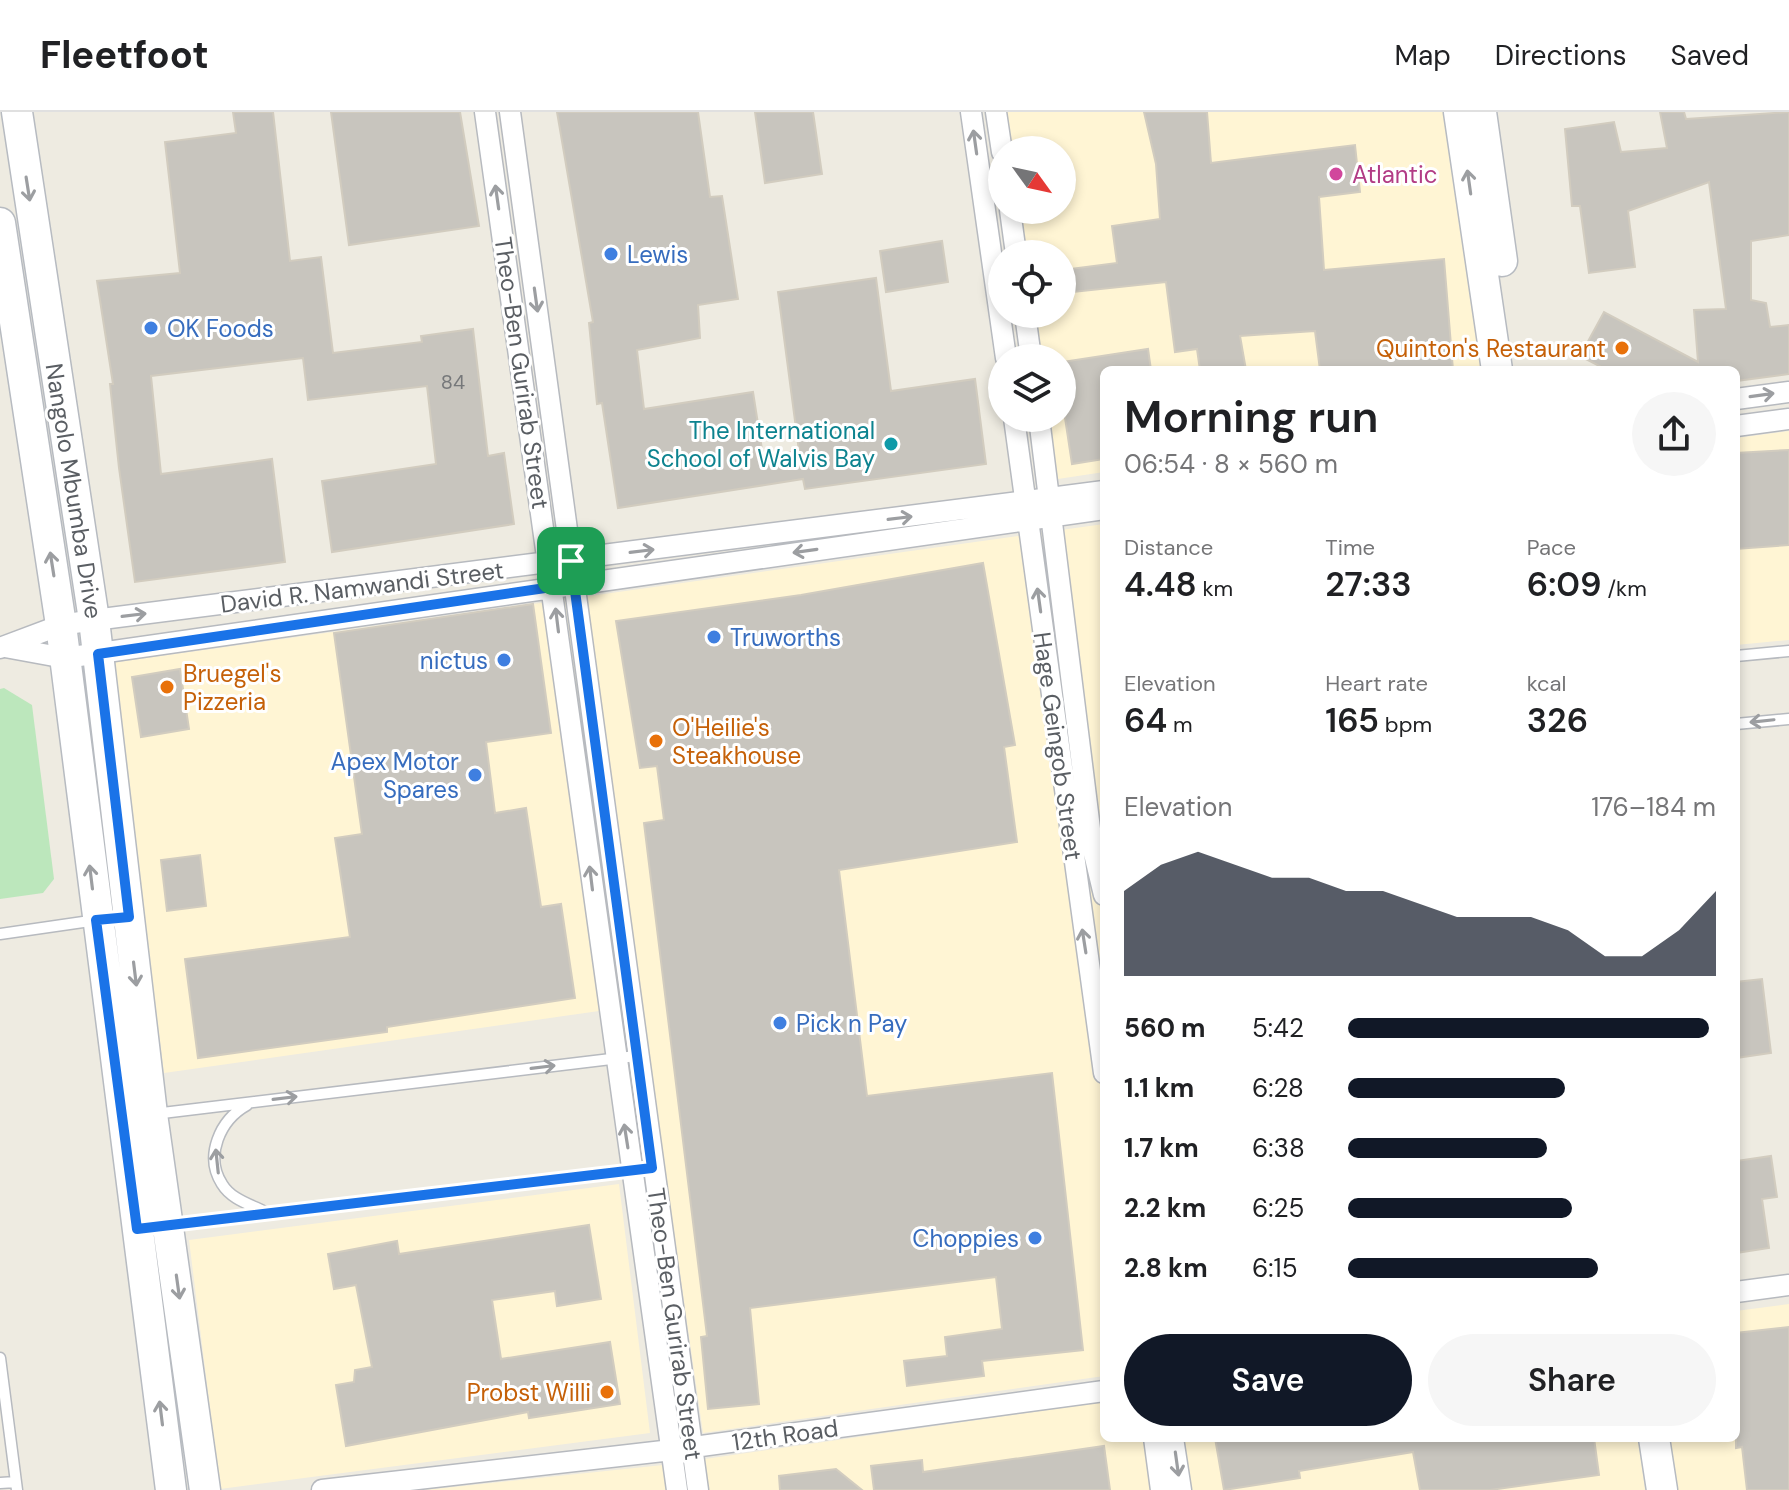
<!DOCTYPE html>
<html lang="en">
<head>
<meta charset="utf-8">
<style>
  :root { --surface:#fff; --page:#f6f6f6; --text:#202124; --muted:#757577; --line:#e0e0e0; --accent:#111827 }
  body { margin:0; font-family:"DM Sans",sans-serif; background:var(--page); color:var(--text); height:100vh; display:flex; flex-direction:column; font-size:30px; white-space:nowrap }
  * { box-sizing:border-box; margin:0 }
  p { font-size:26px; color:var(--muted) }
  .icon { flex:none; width:44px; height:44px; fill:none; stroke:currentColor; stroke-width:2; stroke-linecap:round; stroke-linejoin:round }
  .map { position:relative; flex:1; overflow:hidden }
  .details { position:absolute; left:1100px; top:254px; width:640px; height:1076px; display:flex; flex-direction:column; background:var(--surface); border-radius:12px; box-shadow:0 4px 12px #0003 }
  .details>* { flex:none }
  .needle { width:52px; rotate:123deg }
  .buttons { position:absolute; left:988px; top:24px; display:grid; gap:16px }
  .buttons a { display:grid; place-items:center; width:88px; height:88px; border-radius:50%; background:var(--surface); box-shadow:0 4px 12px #0003; font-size:40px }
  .pin { position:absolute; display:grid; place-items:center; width:68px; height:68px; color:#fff; margin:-34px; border-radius:16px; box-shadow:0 4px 12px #0006 }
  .round { display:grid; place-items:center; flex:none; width:84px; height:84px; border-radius:42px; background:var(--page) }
  .overview { display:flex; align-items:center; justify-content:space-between; height:136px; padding:0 24px }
  h1 { font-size:44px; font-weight:600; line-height:60px }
  .metrics { display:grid; grid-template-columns:repeat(3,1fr); gap:12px; height:136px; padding:8px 24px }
  .metrics div { display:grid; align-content:center }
  .metrics b { font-size:34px; font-weight:600 }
  .metrics small { font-size:22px; font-weight:400 }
  .metrics p { font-size:22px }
  .chart { height:224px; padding:16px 24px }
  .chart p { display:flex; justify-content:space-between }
  .chart svg { width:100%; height:144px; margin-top:8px; fill:var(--accent); opacity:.7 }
  .primary-button { display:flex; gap:16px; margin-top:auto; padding:16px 24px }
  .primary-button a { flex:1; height:92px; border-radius:48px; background:var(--accent); color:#fff; font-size:32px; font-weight:600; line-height:92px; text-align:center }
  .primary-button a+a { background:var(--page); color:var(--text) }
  ul { padding:0 24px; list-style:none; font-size:26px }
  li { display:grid; grid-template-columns:128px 96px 1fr; align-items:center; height:60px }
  li i { height:20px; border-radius:10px; background:var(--accent) }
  header { display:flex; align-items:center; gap:48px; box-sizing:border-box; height:112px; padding:0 40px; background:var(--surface); border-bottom:2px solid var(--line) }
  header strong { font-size:38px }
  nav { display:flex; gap:44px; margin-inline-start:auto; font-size:28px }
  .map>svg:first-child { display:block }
  .commercial { fill:#fff5d4 }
  .green { fill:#bce7bc }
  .building { fill:#c8c5be; stroke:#d2ccbf; stroke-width:2 }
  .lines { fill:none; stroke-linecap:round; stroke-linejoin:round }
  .lane-casing { stroke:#b7babf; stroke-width:13 }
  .street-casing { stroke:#b7babf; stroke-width:23 }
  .secondary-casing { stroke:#b7bbc1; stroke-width:33 }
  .lane { stroke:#fff; stroke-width:10 }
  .street { stroke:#fff; stroke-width:20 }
  .secondary { stroke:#fff; stroke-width:30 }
  .oneway { stroke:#9c9ea1 }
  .route-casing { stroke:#fff; stroke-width:16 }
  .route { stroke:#1a73e8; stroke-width:10 }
  .hotel-dot { fill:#d1479c; stroke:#fff; stroke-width:3 }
  .shop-dot { fill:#3f7fe0; stroke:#fff; stroke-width:3 }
  .food-dot { fill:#e8710a; stroke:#fff; stroke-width:3 }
  .culture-dot { fill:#0f9aa8; stroke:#fff; stroke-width:3 }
  .labels { text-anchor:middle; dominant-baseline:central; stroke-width:6; stroke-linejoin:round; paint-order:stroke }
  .number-label { font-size:20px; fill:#76787a }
  .hotel-label { font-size:24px; fill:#b23c85; stroke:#fff; text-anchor:start }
  .shop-label { font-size:24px; fill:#366cbe; stroke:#fff; text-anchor:start }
  .food-label { font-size:24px; fill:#c56008; stroke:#fff; text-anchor:end }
  .street-label { font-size:24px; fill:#5a5e63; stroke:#fff }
  .culture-label { font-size:24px; fill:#0d838f; stroke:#fff; text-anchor:end }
</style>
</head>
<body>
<header>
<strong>Fleetfoot</strong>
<nav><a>Map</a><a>Directions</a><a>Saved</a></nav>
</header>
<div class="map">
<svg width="1789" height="1378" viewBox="0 0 1789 1378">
  <rect width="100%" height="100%" fill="#eeebe1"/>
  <path class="commercial" d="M1006 0H1445L1481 258H1104V360L1058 367 1049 306H1062V246H1041L1035 202H1062V142H1026L1020 98H1062V38H1011Z
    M1789 319V528L1736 533V326Z
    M1104 412V1264L703 1321 641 893 164 961 111 551Z
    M619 1072 650 1321 220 1377 189 1128Z
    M1789 1192V1378H1671L1664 1326H1736V1199Z
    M1104 1290V1326H1638L1645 1378H425L663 1353Z"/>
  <path class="green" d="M4 576 32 593 54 767 43 781 0 787V577Z"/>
  <path class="building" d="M233 0H273L290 149 321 145 333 241 422 230 421 224 473 217 488 344 504 341 514 412 332 440 322 369 436 352 427 274 308 288 303 246 151 264 161 362 272 347 285 450 135 470 119 356 110 272H113L97 169 180 161 165 30 236 21Z
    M331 0H460L479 114 349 133Z
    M557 0H698L710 85 722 84 738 187 698 193 700 226 637 238 644 297 753 280 763 344 799 339 778 180 876 166 891 279 975 267 986 352 805 377 803 367 618 396 602 291 597 292 589 211 593 210Z
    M755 0H813L822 62 765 71Z
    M1144 0H1207L1211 51 1355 33 1360 80 1319 85 1324 158 1444 147 1453 258H1320L1315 219 1240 224 1246 258H1200L1197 237 1175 240 1166 170 1064 181 1062 158 1117 151 1112 114 1160 107 1156 52Z
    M1660 0H1684L1686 7 1789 0V123L1751 129V188L1766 191 1770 215 1789 213V262L1736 269V258H1607L1580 244 1604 200 1698 250 1694 198 1726 197 1709 70 1628 99 1635 155 1589 161 1580 94H1572L1565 17 1614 10 1621 40 1667 36Z
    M942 129 948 170 886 180 880 139Z
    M1148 237 1151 258H1104V347L1072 352 1062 286V250Z
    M1789 338V433L1736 437V341Z
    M983 451 1015 633 1004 635 1017 730 839 758 867 984 1052 961 1083 1238 982 1249 984 1264 907 1274 904 1249 947 1244 945 1225 1002 1217 996 1165 750 1196 759 1292 708 1297 701 1225 707 1224 644 711 664 708 657 654 640 656 616 509 801 483Z
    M533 492 551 621 486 630 495 701 526 696 541 795 561 792 575 886 387 915V920L198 946 185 847 350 825 335 726 362 722 334 521Z
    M180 557 189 617 141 625 132 565Z
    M200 743 206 794 167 799 161 748Z
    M1762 867 1771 941 1736 946V870Z
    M1771 1044 1777 1085 1762 1087 1769 1136 1736 1141V1049Z
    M589 1113 601 1187 557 1194 555 1179 492 1188 501 1247 610 1230 620 1292 529 1306 528 1300 346 1334 336 1273 354 1270 355 1258 372 1255 356 1173 334 1177 328 1142 397 1129 399 1142Z
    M1789 1215V1378H1747L1742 1335 1736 1336V1221Z
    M1215 1326H1594L1599 1363 1490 1378H1420L1413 1340 1299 1359 1300 1366 1224 1378Z
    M1104 1334 1110 1378H874L871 1354 922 1348 923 1360Z
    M836 1357 862 1378H780L779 1364Z"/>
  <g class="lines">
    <g class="lane-casing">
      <path id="lane" d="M1736 544 1789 539
        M1736 612 1789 607
        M0 822 97 808
        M247 993C220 1008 204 1044 222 1072 231 1087 249 1092 263 1099
        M154 1002 636 944
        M169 1113 634 1058
        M0 1246 17 1378
        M0 1371 16 1370"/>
    </g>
    <g class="street-casing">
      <path id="street" d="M485 0 677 1378
        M510 0 698 1378
        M971 0 1006 246
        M996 0 1002 40
        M1010 98 1016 142
        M1025 202 1031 246
        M1736 287 1789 280
        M1014 306 1104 961
        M1039 306 1092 733 1104 783
        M1736 314 1789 307
        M5 535 65 546 1104 397
        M0 536 61 513 94 508 1104 379
        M1736 1180 1789 1173
        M1154 1326 1161 1378
        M1173 1326 1181 1378
        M322 1378 672 1338 1104 1279"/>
    </g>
    <g class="secondary-casing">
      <path id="secondary" d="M17 0 94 508 152 1002 205 1378
        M1459 0 1497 258
        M1481 0 1502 149
        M0 111 61 513 171 1378
        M1654 1326 1662 1378"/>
    </g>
    <use href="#lane" class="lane"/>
    <use href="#street" class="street"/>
    <use href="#secondary" class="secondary"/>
  </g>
  <defs><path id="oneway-shaft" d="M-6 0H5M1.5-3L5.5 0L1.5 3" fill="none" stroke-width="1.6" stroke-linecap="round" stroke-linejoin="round" transform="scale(2)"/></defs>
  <g class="oneway">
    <use href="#oneway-shaft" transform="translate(975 30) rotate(-98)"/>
    <use href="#oneway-shaft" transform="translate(1469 70) rotate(-98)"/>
    <use href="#oneway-shaft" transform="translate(28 77) rotate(81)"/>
    <use href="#oneway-shaft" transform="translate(497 85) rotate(-98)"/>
    <use href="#oneway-shaft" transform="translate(536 188) rotate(82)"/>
    <use href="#oneway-shaft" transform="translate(1762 283) rotate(-8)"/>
    <use href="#oneway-shaft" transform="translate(900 406) rotate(-7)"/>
    <use href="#oneway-shaft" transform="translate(642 439) rotate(-7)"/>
    <use href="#oneway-shaft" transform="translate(805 439) rotate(172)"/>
    <use href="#oneway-shaft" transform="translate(52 452) rotate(-99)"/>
    <use href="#oneway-shaft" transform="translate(1039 488) rotate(-98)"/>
    <use href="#oneway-shaft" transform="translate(134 503) rotate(-7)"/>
    <use href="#oneway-shaft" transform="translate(557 508) rotate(-97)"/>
    <use href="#oneway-shaft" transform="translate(1762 609) rotate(174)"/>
    <use href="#oneway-shaft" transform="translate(91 765) rotate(-97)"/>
    <use href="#oneway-shaft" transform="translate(591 766) rotate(-97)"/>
    <use href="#oneway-shaft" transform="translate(1084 829) rotate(-99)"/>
    <use href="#oneway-shaft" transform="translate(135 862) rotate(83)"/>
    <use href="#oneway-shaft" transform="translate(543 955) rotate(-7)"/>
    <use href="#oneway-shaft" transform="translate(285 986) rotate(-7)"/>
    <use href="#oneway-shaft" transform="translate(626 1024) rotate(-99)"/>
    <use href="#oneway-shaft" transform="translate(217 1049) rotate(-96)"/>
    <use href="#oneway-shaft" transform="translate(178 1175) rotate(82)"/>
    <use href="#oneway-shaft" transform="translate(161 1301) rotate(-97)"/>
    <use href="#oneway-shaft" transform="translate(1177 1352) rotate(82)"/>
  </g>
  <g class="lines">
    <g class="route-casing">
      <path id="route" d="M571 449 652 1056 137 1117 96 808 129 805 98 542 552 475 549 451Z"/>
    </g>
    <use href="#route" class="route"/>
  </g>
  <circle class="hotel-dot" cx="1336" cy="62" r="8"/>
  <g class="shop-dot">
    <circle cx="611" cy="142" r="8"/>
    <circle cx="151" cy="216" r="8"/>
    <circle cx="714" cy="525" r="8"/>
    <circle cx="504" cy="548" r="8"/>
    <circle cx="475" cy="663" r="8"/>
    <circle cx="780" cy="911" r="8"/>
    <circle cx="1035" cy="1126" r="8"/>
  </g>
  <g class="food-dot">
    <circle cx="1622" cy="236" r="8"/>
    <circle cx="167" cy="575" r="8"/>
    <circle cx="656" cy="629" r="8"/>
    <circle cx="607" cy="1280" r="8"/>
  </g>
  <circle class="culture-dot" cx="891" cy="332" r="8"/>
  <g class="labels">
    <g class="number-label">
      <text x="453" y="270">84</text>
    </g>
    <g class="hotel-label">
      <text x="1352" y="62">Atlantic</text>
    </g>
    <g class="shop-label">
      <text x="627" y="142">Lewis</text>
      <text x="167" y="216">OK Foods</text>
      <text x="730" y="525">Truworths</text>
      <text x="488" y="548" text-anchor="end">nictus</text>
      <text x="459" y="649" text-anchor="end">Apex Motor<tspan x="459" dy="28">Spares</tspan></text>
      <text x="796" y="911">Pick n Pay</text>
      <text x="1019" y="1126" text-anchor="end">Choppies</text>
    </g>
    <g class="food-label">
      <text x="1606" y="236">Quinton's Restaurant</text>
      <text x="183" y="561" text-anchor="start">Bruegel's<tspan x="183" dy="28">Pizzeria</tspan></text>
      <text x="672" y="615" text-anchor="start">O'Heilie's<tspan x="672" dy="28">Steakhouse</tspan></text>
      <text x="591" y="1280">Probst Willi</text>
    </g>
    <g class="street-label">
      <text transform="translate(522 261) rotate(82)">Theo-Ben Gurirab Street</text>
      <text transform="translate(74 379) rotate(81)">Nangolo Mbumba Drive</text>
      <text transform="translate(362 475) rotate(-7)">David R. Namwandi Street</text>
      <text transform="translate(1058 634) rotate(82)">Hage Geingob Street</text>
      <text transform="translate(675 1212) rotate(82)">Theo-Ben Gurirab Street</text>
      <text transform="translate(785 1323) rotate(-8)">12th Road</text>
    </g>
    <g class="culture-label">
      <text x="875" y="318">The International<tspan x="875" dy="28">School of Walvis Bay</tspan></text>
    </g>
  </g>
</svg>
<div class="buttons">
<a><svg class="needle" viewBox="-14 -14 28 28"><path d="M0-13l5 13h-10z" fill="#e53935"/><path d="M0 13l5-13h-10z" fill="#757577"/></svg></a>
<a><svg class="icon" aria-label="locate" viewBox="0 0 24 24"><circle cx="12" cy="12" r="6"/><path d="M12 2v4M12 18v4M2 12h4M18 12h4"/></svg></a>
<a><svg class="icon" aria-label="layers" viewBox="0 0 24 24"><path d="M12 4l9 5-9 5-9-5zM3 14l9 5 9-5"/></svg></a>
</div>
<div class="pin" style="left:571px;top:449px;background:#1e9e55"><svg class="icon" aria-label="arrive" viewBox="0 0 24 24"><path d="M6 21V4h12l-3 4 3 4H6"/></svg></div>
<section class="details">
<div class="overview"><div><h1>Morning run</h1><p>06:54 · 8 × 560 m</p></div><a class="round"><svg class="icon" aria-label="share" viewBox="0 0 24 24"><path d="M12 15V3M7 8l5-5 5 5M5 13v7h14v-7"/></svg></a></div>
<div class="metrics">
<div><p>Distance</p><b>4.48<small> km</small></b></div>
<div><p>Time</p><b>27:33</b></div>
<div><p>Pace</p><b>6:09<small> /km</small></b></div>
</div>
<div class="metrics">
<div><p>Elevation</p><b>64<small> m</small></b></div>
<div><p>Heart rate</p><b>165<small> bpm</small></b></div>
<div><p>kcal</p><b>326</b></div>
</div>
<div class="chart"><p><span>Elevation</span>176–184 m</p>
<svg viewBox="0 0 160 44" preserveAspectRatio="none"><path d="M0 44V18L10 10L20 6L30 10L40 14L50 14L60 18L70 18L80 22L90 26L100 26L110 26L120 30L130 38L140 38L150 30L160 18V44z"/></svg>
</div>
<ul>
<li><b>560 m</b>5:42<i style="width:98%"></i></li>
<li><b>1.1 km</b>6:28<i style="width:59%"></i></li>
<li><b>1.7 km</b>6:38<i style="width:54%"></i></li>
<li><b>2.2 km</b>6:25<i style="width:61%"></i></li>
<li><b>2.8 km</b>6:15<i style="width:68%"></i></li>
</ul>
<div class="primary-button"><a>Save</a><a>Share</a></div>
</section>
</div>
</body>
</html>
